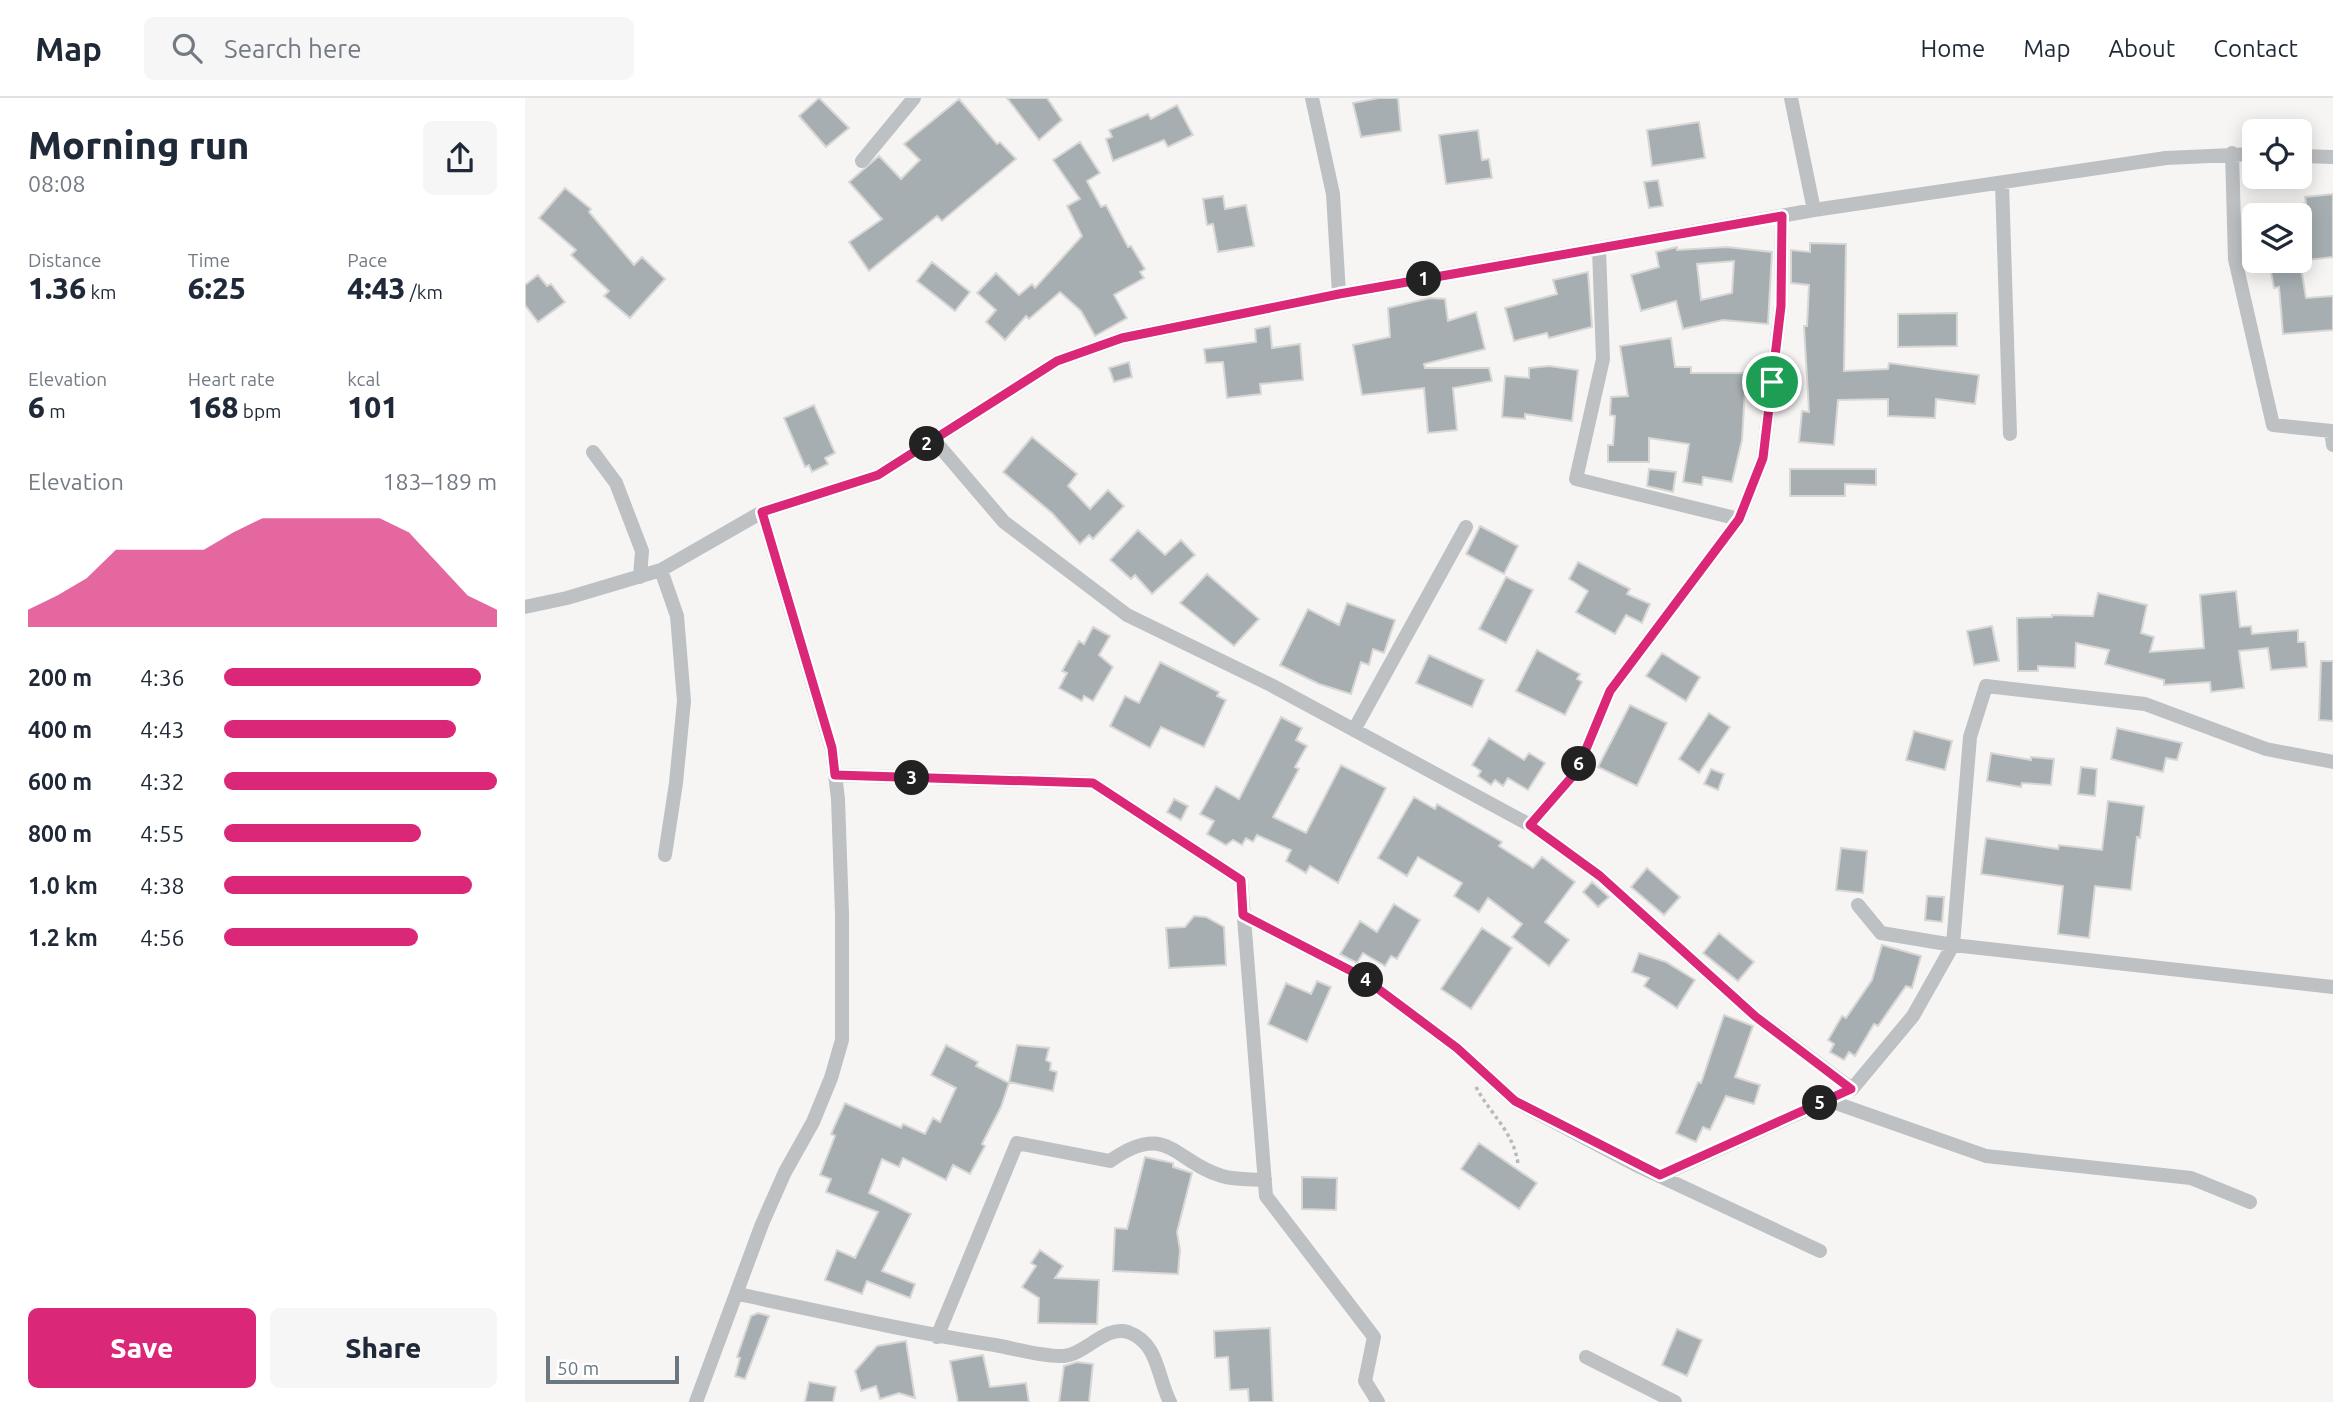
<!DOCTYPE html>
<html lang="en">
<head>
<meta charset="utf-8">
<style>
  :root { --surface:#fff; --page:#f6f6f7; --text:#1f2937; --muted:#747a83; --line:#e0e1e3; --accent:#db2777 }
  body { margin:0; font-family:Ubuntu,sans-serif; background:var(--page); color:var(--text); height:100vh; display:flex; flex-direction:column; font-size:26px; white-space:nowrap }
  * { box-sizing:border-box; margin:0 }
  p { font-size:23px; color:var(--muted) }
  .icon { flex:none; width:38px; height:38px; fill:none; stroke:currentColor; stroke-width:2; stroke-linecap:round; stroke-linejoin:round }
  .map { position:relative; flex:1; overflow:hidden }
  .side { display:flex; flex-direction:column; background:var(--surface); width:525px }
  .side>* { flex:none }
  .fabs { position:absolute; left:1717px; top:21px; display:grid; gap:14px }
  .fabs a { display:grid; place-items:center; width:70px; height:70px; border-radius:10px; background:var(--surface); box-shadow:0 4px 18px #0003; font-size:35px }
  .scale { position:absolute; left:21px; bottom:18px; width:133px; box-sizing:border-box; padding-left:7px; border:4px solid #687780; border-top:0; font-size:19px; line-height:24px; white-space:nowrap; color:#687780; -webkit-text-stroke:5px #fff; paint-order:stroke }
  .pin { position:absolute; display:grid; place-items:center; width:60px; height:60px; color:#fff; margin:-30px; border:4px solid #fff; border-radius:50%; box-shadow:0 2px 7px #0007 }
  .km { position:absolute; width:35px; height:35px; margin:-18px; border-radius:50%; background:#222; color:#fff; font-size:19px; line-height:35px; text-align:center }
  .round { display:grid; place-items:center; flex:none; width:74px; height:74px; border-radius:10px; background:var(--page) }
  .head { display:flex; align-items:center; justify-content:space-between; height:119px; padding:0 28px }
  h1 { font-size:38px; font-weight:800; line-height:52px }
  .stats { display:grid; grid-template-columns:repeat(3,1fr); gap:10px; height:119px; padding:7px 28px }
  .stats div { display:grid; align-content:center }
  .stats b { font-size:30px; font-weight:800 }
  .stats small { font-size:19px; font-weight:400 }
  .stats p { font-size:19px }
  .chart { height:196px; padding:14px 28px }
  .chart p { display:flex; justify-content:space-between }
  .chart svg { width:100%; height:126px; margin-top:7px; fill:var(--accent); opacity:.7 }
  .action { display:flex; gap:14px; margin-top:auto; padding:14px 28px }
  .action a { flex:1; height:80px; border-radius:10px; background:var(--accent); color:#fff; font-size:28px; font-weight:800; line-height:80px; text-align:center }
  .action a+a { background:var(--page); color:var(--text) }
  ul { padding:0 28px; list-style:none; font-size:23px }
  li { display:grid; grid-template-columns:112px 84px 1fr; align-items:center; height:52px }
  li i { height:18px; border-radius:9px; background:var(--accent) }
  header { display:flex; align-items:center; gap:42px; box-sizing:border-box; height:98px; padding:0 35px; background:var(--surface); border-bottom:2px solid var(--line) }
  header strong { font-size:33px }
  nav { display:flex; gap:38px; margin-inline-start:auto; font-size:24px }
  .search { width:490px; height:63px; background:var(--page); display:flex; align-items:center; gap:18px; box-sizing:border-box; padding:0 24px; border-radius:10px; color:var(--muted); font-size:26px }
  main { display:flex; flex:1; min-height:0 }
  .map>svg:first-child { display:block }
  .building { fill:#a7aeb2; stroke:#d7d7d5; stroke-width:2; fill-rule:evenodd }
  .lines { fill:none; stroke-linecap:round; stroke-linejoin:round }
  .path { stroke:#b7babc; stroke-width:3.5; stroke-dasharray:3.5 3.5; stroke-linecap:butt }
  .street { stroke:#bdc1c4; stroke-width:14 }
  .route-casing { stroke:#fff; stroke-width:14 }
  .route { stroke:#db2777; stroke-width:9 }
</style>
</head>
<body>
<header>
<strong>Map</strong>
<div class="search"><svg class="icon" aria-label="search" viewBox="0 0 24 24"><circle cx="10" cy="10" r="6"/><path d="M15 15l6 6"/></svg>Search here</div>
<nav><a>Home</a><a>Map</a><a>About</a><a>Contact</a></nav>
</header>
<main>
<section class="side">
<div class="head"><div><h1>Morning run</h1><p>08:08</p></div><a class="round"><svg class="icon" aria-label="share" viewBox="0 0 24 24"><path d="M12 15V3M7 8l5-5 5 5M5 13v7h14v-7"/></svg></a></div>
<div class="stats">
<div><p>Distance</p><b>1.36<small> km</small></b></div>
<div><p>Time</p><b>6:25</b></div>
<div><p>Pace</p><b>4:43<small> /km</small></b></div>
</div>
<div class="stats">
<div><p>Elevation</p><b>6<small> m</small></b></div>
<div><p>Heart rate</p><b>168<small> bpm</small></b></div>
<div><p>kcal</p><b>101</b></div>
</div>
<div class="chart"><p><span>Elevation</span>183–189 m</p>
<svg viewBox="0 0 160 44" preserveAspectRatio="none"><path d="M0 44V38L10 33L20 27L30 17L40 17L50 17L60 17L70 11L80 6L90 6L100 6L110 6L120 6L130 11L140 22L150 33L160 38V44z"/></svg>
</div>
<ul>
<li><b>200 m</b>4:36<i style="width:94%"></i></li>
<li><b>400 m</b>4:43<i style="width:85%"></i></li>
<li><b>600 m</b>4:32<i style="width:100%"></i></li>
<li><b>800 m</b>4:55<i style="width:72%"></i></li>
<li><b>1.0 km</b>4:38<i style="width:91%"></i></li>
<li><b>1.2 km</b>4:56<i style="width:71%"></i></li>
</ul>
<div class="action"><a>Save</a><a>Share</a></div>
</section>
<div class="map">
<svg width="1808" height="1304" viewBox="0 0 1808 1304">
  <rect width="100%" height="100%" fill="#f6f5f3"/>
  <path class="building" d="M294 0 324 30 301 49 274 18Z
    M482 0H522L537 22 514 42Z
    M854 0H873L876 33 836 39 828 5Z
    M434 1 472 46 475 44 491 61 417 123 412 118 344 173 324 144 357 121 324 84 354 58 376 81 395 62 379 46Z
    M652 7 668 37 643 49 639 42 588 63 581 41 587 39 584 32 623 16 626 21Z
    M1174 24 1180 60 1127 68 1122 32Z
    M953 32 957 62 964 61 967 80 921 86 914 37Z
    M555 44 575 75 562 83 576 109 581 107 603 149 606 148 620 171 615 174 619 180 589 197 602 220 570 238 556 213 535 194 504 221 501 218 480 242 461 224 471 212 452 195 471 175 494 197 507 186 510 190 557 138 542 108 555 101 528 62Z
    M1133 82 1138 108 1124 110 1119 84Z
    M40 90 66 111 64 114 109 167 117 159 140 181 105 220 79 198 84 193 46 157 51 152 14 120Z
    M1808 96V159L1774 163V106L1781 105 1780 99Z
    M698 98 700 111 721 107 729 148 693 154 688 126 682 127 678 101Z
    M1285 145 1321 146 1319 273 1363 271 1364 265 1454 277 1450 306 1411 301 1410 320 1363 318V301L1313 302 1309 347 1274 344 1277 313 1284 314 1279 228H1282L1284 187 1266 185V152L1285 154Z
    M1152 149V152L1202 149 1247 154 1243 226 1198 222 1158 231 1151 203 1116 213 1106 177 1134 169 1131 154ZM1209 163 1207 195 1176 202 1172 166Z
    M1744 163H1775L1781 200 1808 198V232L1758 236 1754 189 1749 190Z
    M407 164 445 194 430 213 392 183Z
    M1063 174 1067 229 1024 240 1022 235 989 243 980 210 1032 196 1028 182Z
    M13 177 22 188 26 186 40 204 13 224 0 207V187Z
    M905 200 920 201 923 223 951 214 960 251 899 266 900 270H964L967 283 928 290 932 332 903 335 899 290 837 297 828 247 865 239 863 210Z
    M1432 215V248L1373 249V216Z
    M745 228 747 250 775 246 778 282 735 286 736 296 702 300 698 264 681 265 679 251 731 244 730 231Z
    M1146 240 1150 269H1166V275H1221L1217 342 1207 384 1178 379 1177 387 1158 384 1164 346 1124 340V364H1083V347H1088L1090 318 1085 317 1086 299 1103 298 1095 248Z
    M604 264 607 279 589 284 584 270Z
    M1024 268 1053 272 1047 323 1000 316V321L977 319 980 278 1004 280V270Z
    M289 307 310 355 300 360 303 366 287 374 284 367 280 369 259 320Z
    M507 339 552 376 543 388 565 411 583 392 599 408 568 441 564 437 555 446 527 415 478 374Z
    M1124 371 1151 374 1148 394 1122 388Z
    M1265 371H1351V387L1320 386V398H1265Z
    M955 428 993 448 979 476 941 456Z
    M613 432 640 457 656 442 670 457 627 496 610 477 606 481 585 462Z
    M1053 464 1105 491 1102 496 1125 506 1117 525 1101 517 1090 536 1051 514 1063 493 1044 481Z
    M682 476 734 521 709 548 655 505Z
    M981 479 1008 492 981 545 954 531Z
    M1711 493 1715 529 1726 528 1727 536 1773 532V544H1780L1782 569 1746 572 1743 550 1714 553 1719 590 1686 594 1685 584 1639 587V582L1580 566 1584 552 1551 545 1550 570 1513 568V573H1493L1492 520 1527 519V517L1568 518 1573 495 1622 507 1616 535 1629 539 1625 554 1679 550 1675 497Z
    M822 505 870 522 859 555 848 551 844 567 836 564 826 596 794 586 755 567 783 511 814 527Z
    M1467 528 1474 563 1449 567 1442 533Z
    M568 529 585 538 574 557 588 569 568 603 559 598 557 603 534 590 542 575 537 573 554 543 559 546Z
    M1012 552 1055 576 1052 581 1057 584 1040 617 991 593Z
    M1137 555 1175 579 1161 603 1121 578Z
    M904 557 959 582 947 609 891 585Z
    M1796 563H1808V623L1794 622Z
    M635 564 694 594 692 598 701 602 679 649 636 629 625 650 585 628 600 598 614 605Z
    M1105 607 1142 625 1112 688 1073 669Z
    M1184 615 1205 629 1174 675 1154 661Z
    M756 619 777 630 771 642 782 648 770 669 774 671 748 719 781 735 816 667 861 690 813 785 785 768 781 775 761 763 766 752 732 737 728 744 721 740 717 747 708 742 701 747 682 736 689 723 675 716 691 688 714 701Z
    M1592 630 1657 645 1652 662 1641 660 1638 674 1586 661Z
    M1389 633 1427 643 1420 672 1381 662Z
    M964 640 999 662 1004 655 1020 665 1003 692 983 680 978 688 970 682 966 687 953 678 956 673 947 667Z
    M1466 655 1506 662V659L1529 661 1526 687 1497 685 1496 689 1462 683Z
    M1556 669 1572 671 1570 698 1553 696Z
    M1186 671 1199 676 1193 692 1179 686Z
    M889 699 910 711 912 706 977 744 974 748 1008 770 1017 759 1050 784 1020 824 1044 842 1024 868 987 839 997 826 963 800 954 814 929 798 937 785 893 759 882 778 853 760Z
    M649 701 663 708 656 722 642 714Z
    M1583 703 1619 708 1615 740 1612 739 1606 792 1570 788 1564 840 1533 836 1538 788 1456 776 1461 740 1533 751 1534 747 1577 752Z
    M1316 750 1342 753 1338 795 1311 792Z
    M1122 770 1155 799 1139 817 1106 789Z
    M1067 784 1084 799 1073 809 1058 794Z
    M1402 798 1419 799 1417 824 1400 822Z
    M869 806 895 822 872 861 866 858 860 868 838 855 832 865 815 856 835 823 852 834Z
    M669 818 681 819 699 829 701 867 644 870 641 830 660 829Z
    M957 830 987 850 946 911 916 891Z
    M1194 835 1229 864 1213 883 1178 855Z
    M1357 847 1396 858 1387 890 1381 888 1353 928 1349 926 1330 958 1324 954 1319 962 1305 954 1309 946 1303 942 1317 918 1321 920 1347 882Z
    M1114 855 1141 864 1170 882 1152 910 1119 888 1124 880 1107 874Z
    M792 883 806 889 782 944 743 926 761 885 786 896Z
    M1199 917 1228 928 1210 979 1235 987 1229 1006 1201 998 1185 1032 1178 1029 1171 1044 1151 1035 1173 984 1176 985Z
    M421 947 453 964 451 968 484 985 476 1009 457 1046 460 1048 445 1076 428 1067 421 1082 378 1060 374 1069 357 1061 344 1095 386 1116 357 1173 390 1186 385 1200 342 1183 337 1196 300 1182 312 1152 330 1160 353 1114 301 1094 306 1081 295 1077 310 1038 306 1036 320 1005 376 1030 378 1026 400 1036 408 1020 415 1024 431 990 406 977Z
    M492 947 524 950 521 962 526 965 525 972 532 974 528 993 484 984Z
    M954 1045 1012 1085 994 1111 936 1071Z
    M620 1059 648 1065V1069L667 1075 652 1134 655 1152 653 1176 588 1173 590 1130 602 1131Z
    M777 1079 812 1080 811 1112 777 1111Z
    M515 1152 538 1168 530 1180 574 1182 572 1226 513 1225 514 1200 497 1189 511 1168 506 1165Z
    M233 1215 244 1218 220 1281 210 1278 215 1260 212 1259 226 1218Z
    M745 1230 748 1304H724L723 1291 705 1292 703 1259 690 1260 689 1233Z
    M1152 1231 1177 1242 1162 1278 1137 1267Z
    M381 1243 390 1300 374 1295 355 1301 351 1288 336 1293 330 1273 352 1248Z
    M458 1257 465 1289 501 1285 504 1304H433L425 1263Z
    M552 1264 568 1266 564 1304H534L539 1268Z
    M284 1284 311 1289 308 1304H280Z"/>
  <g class="lines">
    <path class="path" d="M951 989C965 1016 989 1034 993 1066"/>
    <path class="street" d="M787 0 808 96 814 196
      M1266 0 1289 112
      M1707 55 1710 161 1748 327 1806 333 1808 347
      M1774 58 1808 59
      M337 63 389 0
      M1477 85 1485 336
      M1074 151 1078 261 1051 381 1214 421
      M409 342 479 424 602 517 746 587 1005 727 1052 673 1085 593 1214 421 1238 360 1256 207 1257 118
      M68 354 91 385 117 453 115 479
      M136 472 152 518 159 603 151 685 140 757
      M0 509 42 500 136 472 237 414 353 377 532 263 597 240 814 196 1289 112 1641 60 1729 56
      M829 632 941 429
      M310 677 568 685 716 782 741 1098 849 1239 840 1283 853 1304
      M1005 727 1075 778 1231 919 1327 991 1388 918 1428 847 1445 639 1461 588 1620 606 1741 651 1808 664
      M1333 807 1356 835 1428 847 1808 889
      M718 817 836 878 932 950 990 1003 1115 1069 1295 1153
      M1302 1002 1461 1058 1666 1080 1725 1104
      M1134 1078 1309 999
      M213 1196C299 1214 384 1234 470 1247 492 1251 518 1259 539 1258 561 1256 580 1227 603 1234 634 1245 632 1279 645 1304
      M412 1239 492 1045 585 1063C643 1022 649 1064 697 1078 710 1082 726 1081 740 1082
      M1061 1259 1150 1304
      M171 1304 237 1126 260 1074 288 1024 306 980 317 942V816L313 701 307 651 237 414"/>
  </g>
  <g class="lines">
    <g class="route-casing">
      <path id="route" d="M1257 118 1256 208 1238 360 1214 421 1085 593 1052 673 1005 727 1075 778 1231 919 1326 991 1135 1077 990 1003 932 950 836 878 718 817 716 782 568 685 310 677 307 650 237 414 353 377 532 263 597 240 814 196Z"/>
    </g>
    <use href="#route" class="route"/>
  </g>
</svg>
<div class="fabs">
<a><svg class="icon" aria-label="locate" viewBox="0 0 24 24"><circle cx="12" cy="12" r="6"/><path d="M12 2v4M12 18v4M2 12h4M18 12h4"/></svg></a>
<a><svg class="icon" aria-label="layers" viewBox="0 0 24 24"><path d="M12 4l9 5-9 5-9-5zM3 14l9 5 9-5"/></svg></a>
</div>
<div class="scale">50 m</div>
<div class="pin" style="left:1247px;top:284px;background:#1e9e55"><svg class="icon" aria-label="arrive" viewBox="0 0 24 24"><path d="M6 21V4h12l-3 4 3 4H6"/></svg></div>
<b class="km" style="left:899px;top:181px">1</b>
<b class="km" style="left:402px;top:346px">2</b>
<b class="km" style="left:387px;top:680px">3</b>
<b class="km" style="left:841px;top:882px">4</b>
<b class="km" style="left:1295px;top:1005px">5</b>
<b class="km" style="left:1054px;top:666px">6</b>
</div>
</main>
</body>
</html>
